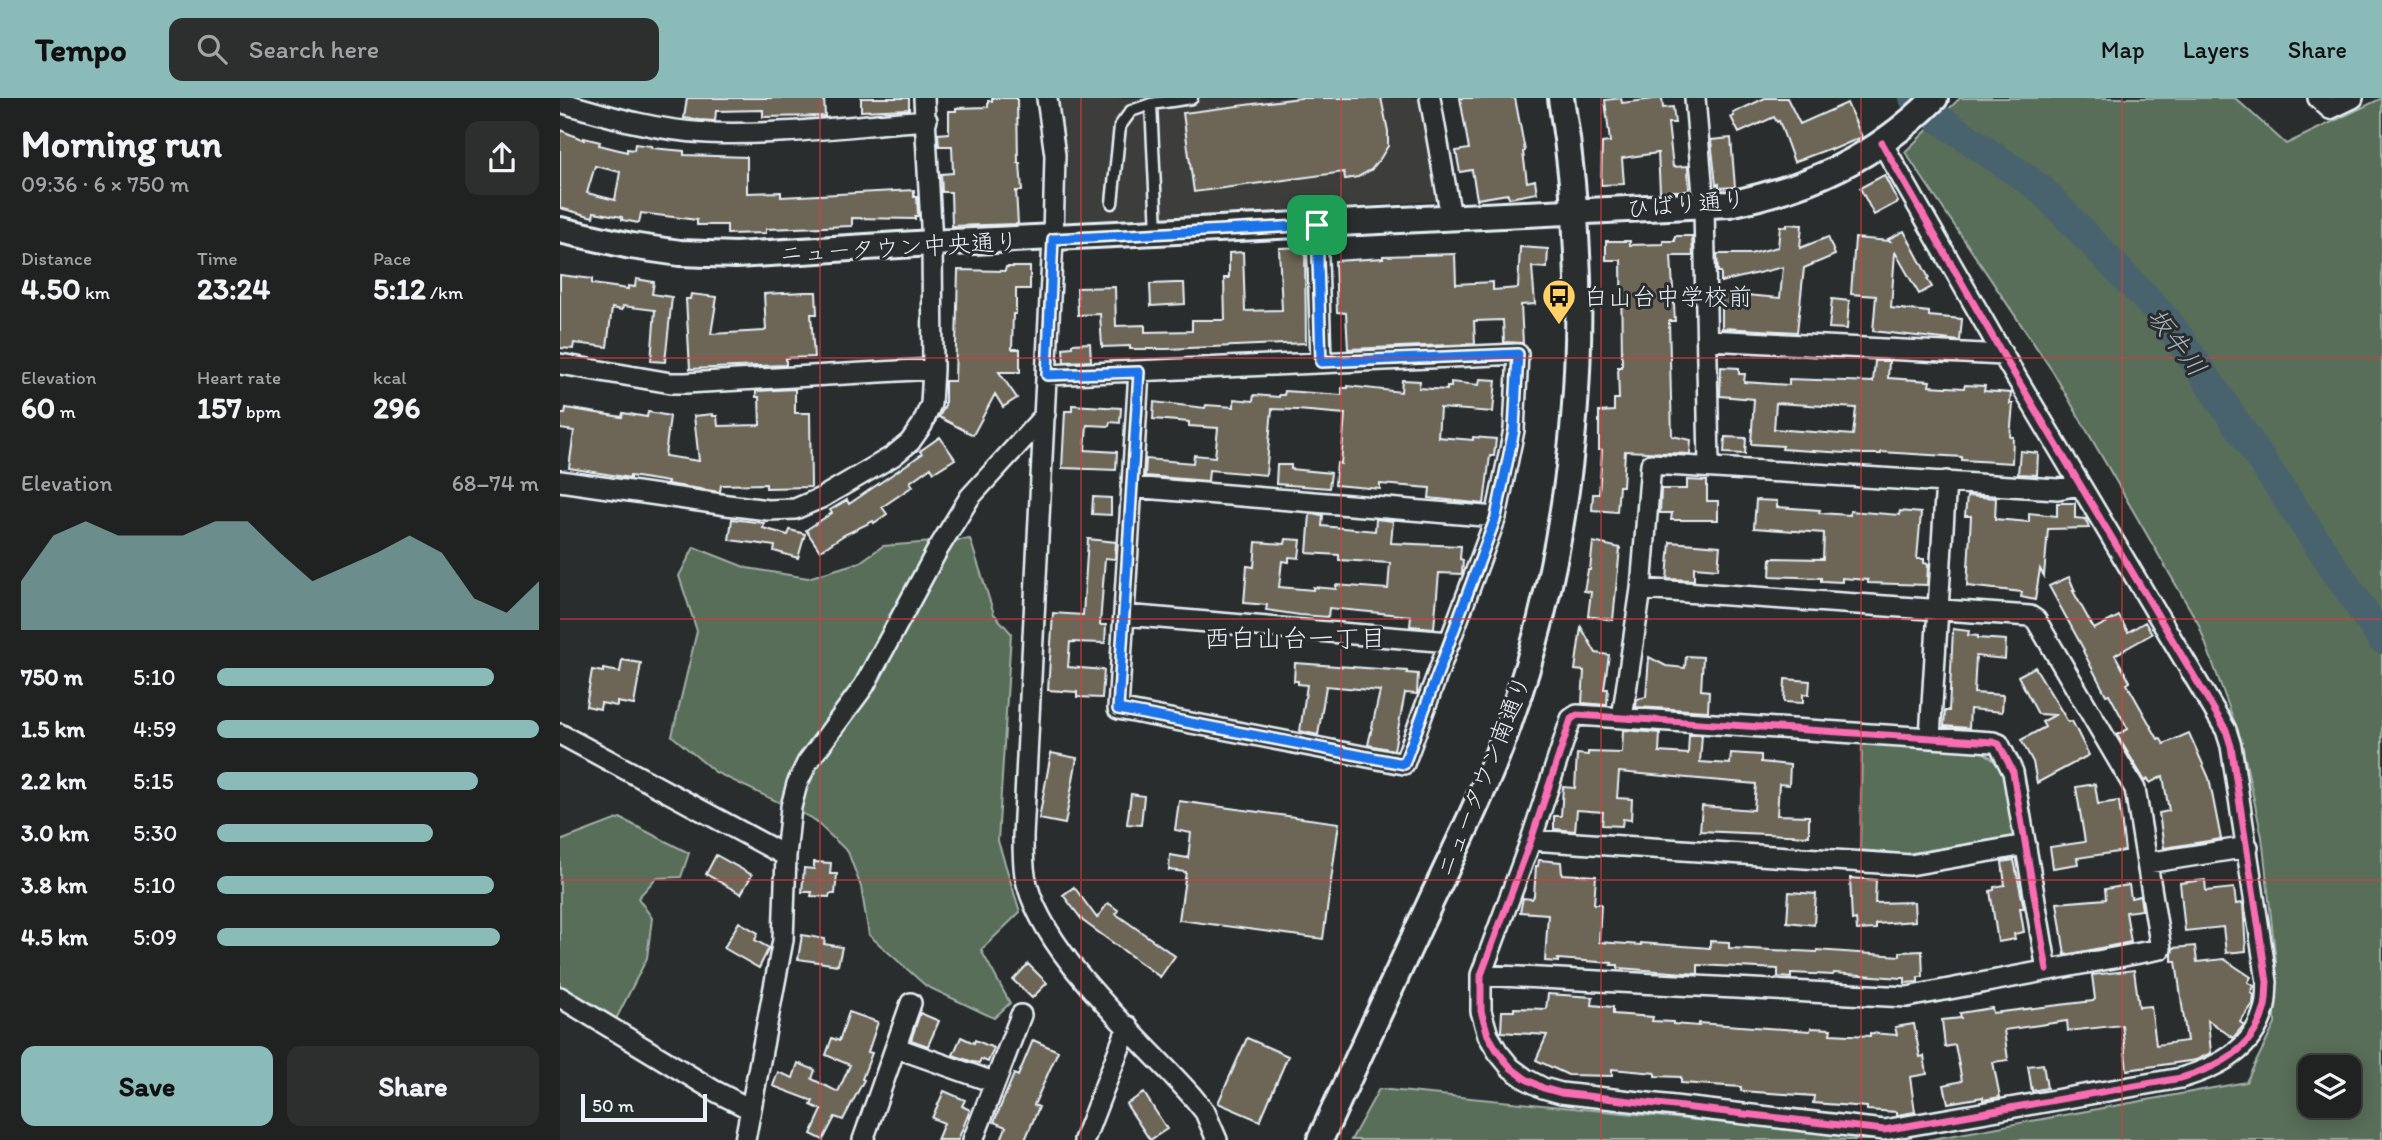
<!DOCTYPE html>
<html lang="en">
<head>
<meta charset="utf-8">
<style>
  :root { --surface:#202222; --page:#2d2f2f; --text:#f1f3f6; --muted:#a2a4a5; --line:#3d3f40; --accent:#8bbbb9 }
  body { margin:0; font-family:Itim,"Klee One",sans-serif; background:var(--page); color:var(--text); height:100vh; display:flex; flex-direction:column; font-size:26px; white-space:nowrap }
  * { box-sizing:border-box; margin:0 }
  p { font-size:23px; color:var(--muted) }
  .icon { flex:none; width:38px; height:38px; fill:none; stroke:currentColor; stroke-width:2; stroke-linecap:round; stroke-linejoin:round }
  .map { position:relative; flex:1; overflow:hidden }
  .details { display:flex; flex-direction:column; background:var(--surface); width:560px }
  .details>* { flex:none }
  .buttons { position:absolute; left:1738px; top:957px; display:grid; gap:14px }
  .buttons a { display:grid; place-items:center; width:63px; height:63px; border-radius:14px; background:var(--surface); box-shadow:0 4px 18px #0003,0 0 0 2px var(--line); font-size:35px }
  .scale { position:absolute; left:21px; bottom:18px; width:126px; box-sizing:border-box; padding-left:7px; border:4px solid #e8f1f8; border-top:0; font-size:19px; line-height:24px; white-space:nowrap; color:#e8f1f8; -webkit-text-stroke:5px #2a2d2e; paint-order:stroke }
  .pin { position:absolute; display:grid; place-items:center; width:60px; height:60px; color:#fff; margin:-30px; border-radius:14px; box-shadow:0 4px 10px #0006 }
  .round { display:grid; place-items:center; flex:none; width:74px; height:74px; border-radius:14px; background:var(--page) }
  .overview { display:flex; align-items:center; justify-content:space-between; height:119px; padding:0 21px }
  h1 { font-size:38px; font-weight:800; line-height:52px }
  .figures { display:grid; grid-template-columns:repeat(3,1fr); gap:10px; height:119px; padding:7px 21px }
  .figures div { display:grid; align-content:center }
  .figures b { font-size:30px; font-weight:800 }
  .figures small { font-size:19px; font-weight:400 }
  .figures p { font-size:19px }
  .chart { height:196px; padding:14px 21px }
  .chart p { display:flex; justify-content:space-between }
  .chart svg { width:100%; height:126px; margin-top:7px; fill:var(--accent); opacity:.7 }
  .primary-button { display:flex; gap:14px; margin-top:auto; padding:14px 21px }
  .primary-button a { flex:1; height:80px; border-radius:14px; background:var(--accent); color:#111; font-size:28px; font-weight:800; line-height:80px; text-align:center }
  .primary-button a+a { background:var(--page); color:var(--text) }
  ul { padding:0 21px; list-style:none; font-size:23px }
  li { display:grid; grid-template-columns:112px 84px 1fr; align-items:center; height:52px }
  li i { height:18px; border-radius:9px; background:var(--accent) }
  header { display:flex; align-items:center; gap:42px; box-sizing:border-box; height:98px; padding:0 35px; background:var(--accent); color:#111 }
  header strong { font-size:33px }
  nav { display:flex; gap:38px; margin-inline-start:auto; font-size:24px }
  .search { width:490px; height:63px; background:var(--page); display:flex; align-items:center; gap:18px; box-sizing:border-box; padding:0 24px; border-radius:14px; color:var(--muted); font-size:26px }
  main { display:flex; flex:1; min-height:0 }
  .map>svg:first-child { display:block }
  .built { fill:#3e3e3a }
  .green { fill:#596e58; stroke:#a0b0a8; stroke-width:2; fill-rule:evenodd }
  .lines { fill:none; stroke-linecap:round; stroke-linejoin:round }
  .river { stroke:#4a636e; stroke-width:30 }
  .building { fill:#6d6656; stroke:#e8f1f8; stroke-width:2; fill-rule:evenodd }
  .service-casing { stroke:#e8f1f8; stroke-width:15 }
  .minor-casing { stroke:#e8f1f8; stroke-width:24 }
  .tertiary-casing { stroke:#e8f1f8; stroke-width:30 }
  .service { stroke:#2a2d2e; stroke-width:10 }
  .minor { stroke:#2a2d2e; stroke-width:19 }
  .tertiary { stroke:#2a2d2e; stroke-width:24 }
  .cycleway-casing { stroke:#2a2d2e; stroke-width:11 }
  .cycleway { stroke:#f96db3; stroke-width:7 }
  .route-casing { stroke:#fff; stroke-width:14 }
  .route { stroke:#1a73e8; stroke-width:9 }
  .grid { fill:none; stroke:#d83c3d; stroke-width:2; stroke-opacity:0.55 }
  .labels { text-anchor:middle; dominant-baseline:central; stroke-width:6; stroke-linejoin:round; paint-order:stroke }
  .street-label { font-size:24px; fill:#e8f1f8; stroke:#2a2d2e }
  .poi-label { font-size:24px; fill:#e8f1f8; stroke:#2a2d2e; text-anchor:start }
  .water-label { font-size:26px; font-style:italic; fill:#a9b8c1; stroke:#2a2d2e }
  .neighbourhood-label { font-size:26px; fill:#e8f1f8; stroke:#2a2d2e }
</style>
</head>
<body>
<header>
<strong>Tempo</strong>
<div class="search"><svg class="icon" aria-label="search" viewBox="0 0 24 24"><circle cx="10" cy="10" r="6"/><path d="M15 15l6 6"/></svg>Search here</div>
<nav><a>Map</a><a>Layers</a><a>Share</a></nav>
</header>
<main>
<section class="details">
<div class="overview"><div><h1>Morning run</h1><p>09:36 · 6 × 750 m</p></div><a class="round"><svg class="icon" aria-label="share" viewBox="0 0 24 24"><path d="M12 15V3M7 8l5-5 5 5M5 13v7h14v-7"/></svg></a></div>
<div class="figures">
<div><p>Distance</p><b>4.50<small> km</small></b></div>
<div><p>Time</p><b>23:24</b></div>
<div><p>Pace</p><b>5:12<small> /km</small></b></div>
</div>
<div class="figures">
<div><p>Elevation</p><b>60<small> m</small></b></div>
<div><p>Heart rate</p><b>157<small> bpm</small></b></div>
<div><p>kcal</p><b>296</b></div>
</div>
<div class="chart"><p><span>Elevation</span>68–74 m</p>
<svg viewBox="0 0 160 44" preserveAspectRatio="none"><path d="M0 44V27L10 11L20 6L30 11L40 11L50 11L60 6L70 6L80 17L90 27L100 22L110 17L120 11L130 17L140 33L150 38L160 27V44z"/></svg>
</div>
<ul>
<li><b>750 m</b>5:10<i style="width:86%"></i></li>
<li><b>1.5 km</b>4:59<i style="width:100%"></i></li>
<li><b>2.2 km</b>5:15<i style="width:81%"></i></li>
<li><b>3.0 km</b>5:30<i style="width:67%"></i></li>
<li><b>3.8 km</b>5:10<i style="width:86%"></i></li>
<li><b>4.5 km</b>5:09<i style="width:88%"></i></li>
</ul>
<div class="primary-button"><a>Save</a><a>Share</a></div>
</section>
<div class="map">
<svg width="1822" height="1042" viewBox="0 0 1822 1042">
  <rect width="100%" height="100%" fill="#2a2d2e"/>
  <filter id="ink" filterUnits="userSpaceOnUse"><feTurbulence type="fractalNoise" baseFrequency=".0143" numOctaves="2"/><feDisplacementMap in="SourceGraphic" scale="14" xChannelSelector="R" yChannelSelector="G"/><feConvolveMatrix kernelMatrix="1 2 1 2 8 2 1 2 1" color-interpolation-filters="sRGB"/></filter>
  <g filter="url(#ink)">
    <path class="built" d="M498 0H859L877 103 506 126 508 64Z"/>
    <path class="green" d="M1400 0H1675L1726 46 1822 0V1042H1367L1686 984 1715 926 1716 864 1702 739 1681 642 1638 525 1493 274 1345 54ZM1750 970H1788V1008H1750Z
      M410 441 434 516 451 535 438 743 460 814 421 852 450 905 434 920 366 888 309 837 301 789 288 754 252 720 155 674 112 638 137 533 119 478 134 449 187 470 248 480 300 464 323 448Z
      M1302 645 1423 654C1451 669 1450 711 1454 738L1346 756 1300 752Z
      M60 720 129 755 121 779 96 780 78 800 92 820 87 860 55 923 0 891V743Z
      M819 991 1341 1042H791Z"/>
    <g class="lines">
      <path class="river" d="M1354 0 1368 13 1481 91 1608 224 1822 541"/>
    </g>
    <path class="building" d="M127 0H264L265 18 203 19V12L156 13 155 23 139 22 124 20Z
      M301 0H349V11L301 13Z
      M432 0H457L458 65H460L462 93H456L458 126 392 128 391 94H382L381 76 393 75 392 48H379L378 36 389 35V13H396V10L428 9V3H432Z
      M740 0H821L828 33V48L820 61 811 72 798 79 785 81 784 74 634 94 623 15Z
      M900 0H955L965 53 963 54 967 84 975 82 977 95 949 100 948 96 917 101 912 72 900 74 896 53 909 51Z
      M1061 0 1062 5 1102 0 1103 10 1113 9 1115 25H1108L1113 69 1128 68 1129 93H1100L1098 55 1062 60 1064 86 1041 87 1042 45 1050 44 1045 2Z
      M1205 0H1227L1240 26 1287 5 1302 39 1272 52 1271 50 1234 64 1219 23 1217 24 1214 19 1179 35 1171 19 1174 18 1173 15Z
      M0 32 24 42V40L40 44 39 47 67 54V51L74 52 75 46 92 48 91 50 124 53V57L187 59V95L221 94V99L354 92V99H357L358 118H355V121L292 120V128L206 131V135L167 136V127H137V122L81 115 79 125 62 122V119L34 114 33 119 0 110ZM35 68 60 74 55 102 27 95Z
      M1171 40 1175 89 1159 90V86L1156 87 1151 42Z
      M1324 77 1338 104 1314 117 1300 90Z
      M1227 126 1242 127 1240 150 1268 139 1275 157 1244 170 1237 234 1162 230V195L1220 200 1223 169 1161 184V174H1158L1157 156H1190L1218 149 1220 128 1227 129Z
      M1344 133 1369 180 1367 181 1372 189 1359 196 1335 154 1331 210 1369 214V218L1402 221 1400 243 1313 233 1316 198 1291 196 1295 140 1330 143 1328 141Z
      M1115 138H1132L1133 158H1111L1115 223H1109L1112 338 1131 342 1130 356 1065 353 1063 388H1059L1057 414 1032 412 1033 396H1039L1042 352H1039V314L1054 313V301H1059L1058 269H1062L1061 162H1046V143H1070V147L1103 146V143H1115Z
      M745 149 746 245 607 251H570V248L542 249 540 216 518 217 517 190 555 189 556 228 585 227V234L632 233V222H665L664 180H669V155L683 154 685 213 722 212 719 150Z
      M960 149 988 151 987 170 972 169 975 206 961 207 963 245 944 244 943 222 914 223 915 246 788 251 786 215 777 214 775 163 823 160V158L895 156 896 186 933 184V192L958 190Z
      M446 169H470V191H456V216H453L452 251H460V274H439L457 300 443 309 435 296 413 337 379 319 385 307V283H395L398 172 445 173Z
      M0 177 32 181V186L68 191V188L75 189 76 181 94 184 92 196 112 199 105 264 91 263 95 212 63 208 62 212 52 210 47 249 14 245 13 251 0 250Z
      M616 185H624L625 206 591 208 590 186Z
      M245 194H256L257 216H251L254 259 226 260V267L130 271 126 201H130L131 196 157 199 151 236 204 233 206 232 204 196Z
      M1272 201 1289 203 1287 231 1269 230Z
      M530 245 531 263 504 264 503 250 512 249V246Z
      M1315 263H1329L1328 280 1370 283 1369 288 1404 290 1405 287 1425 288 1424 293 1451 295 1450 306H1453L1450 339H1453L1452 365 1402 362V359L1321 354V356H1304L1236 352 1222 351 1223 348 1191 346 1194 301 1160 298 1161 269 1179 270V276H1185L1184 284 1229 287V281L1313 284ZM1216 305 1296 310 1293 337 1214 331Z
      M920 281 936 282 933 314 880 310 878 339 913 342V339L936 341 934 358H930L924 406 869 400 870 390 820 386V391L775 387 777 365 781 366 785 316 737 312 712 311 706 377 649 372 648 383 585 378 586 361 633 365 634 357 655 359 658 330 629 328V324L593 321 594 304 645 310 646 307 674 309V301L693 303 694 297 719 299V297H724L725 293 782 297V290H788V288L841 294 842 282 860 283 859 290 887 292V289H891V284L919 287Z
      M235 291V315H250L251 389 206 390V386L161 387 160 394 107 386 108 384 70 378V380L9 370 14 333 0 331V316H5L6 310 62 319 63 315 87 319 88 314 110 318 105 358 139 363 134 318 153 316V318H157L158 328 200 327 199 299H196V293Z
      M512 307 561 310 560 325 550 324 549 328 527 327 525 352 557 354 556 372 502 370 505 313H512Z
      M380 339 395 361 374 374 371 369 350 384 353 388 322 409 327 416 314 425 313 423 284 437 260 453 246 432 272 415 270 412 287 402 289 406 362 356 360 353Z
      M1165 339 1186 340 1185 356 1164 355Z
      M1460 353 1478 355 1477 377 1458 376Z
      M717 367H731V371L771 375 769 390 716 386Z
      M1127 382 1147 383V403H1158V422H1111L1112 415H1100L1101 391H1127Z
      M1407 398 1436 400 1435 421 1469 424V415L1497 418V405H1515V420L1526 421 1529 430 1488 431 1484 478 1480 471 1475 502 1461 499 1462 494 1407 488 1411 418H1405Z
      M533 399 551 400V417L532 416Z
      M1196 402 1217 403V409L1260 412 1259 415 1290 417V413L1339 417 1340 413 1361 415 1357 461H1364V465L1368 466 1367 487 1308 485V482L1282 480V484L1261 483V480L1210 478 1211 460 1263 461 1264 435 1194 430Z
      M750 416 763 417 762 428 815 433 816 421 833 423 831 445 901 448 900 461 903 462 902 476 879 475 874 530 850 528 851 518 769 510 768 519 740 517 706 512 707 507 684 505 687 468 694 469 696 444 725 446 726 441 741 442 739 460 729 459V464L722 463 719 489 753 492V489L776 491V487L828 491 830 465 779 462V457L747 455Z
      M172 421 204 425 203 430 228 437 230 432 245 436 238 460 214 453 215 448 169 442Z
      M528 441 556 444 555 461 545 460 540 527H546L545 545 510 544 508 569 544 572 542 600 517 599V594L488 592 493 515 523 517Z
      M1033 444 1060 450 1053 522 1028 518 1031 494 1024 493 1028 472H1030Z
      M1110 444 1160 448 1158 471 1134 469V482L1107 481Z
      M1509 479 1515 493H1513L1534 531 1559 518 1568 534 1585 524 1592 536 1555 557 1570 584 1567 586 1598 641 1600 640 1604 646 1629 635 1649 680 1661 741 1604 750 1599 715 1609 713 1603 678 1590 685 1588 681 1585 683 1557 637 1568 631 1549 596 1546 597 1523 553 1524 552 1489 488Z
      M1021 529 1036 555 1049 557 1044 591H1048L1047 607 1022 605 1024 573 1015 572Z
      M1393 531 1409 533 1408 537 1418 538V540L1446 542 1445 561 1416 558 1414 595 1443 597 1442 614 1410 611 1409 630 1384 628 1385 613H1389Z
      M1126 558 1143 559 1141 592 1149 593 1148 613 1076 609 1077 601 1086 599 1089 559 1106 568 1125 570Z
      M62 562 81 565 74 607 57 604V608L41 605 40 611 26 608 32 572 43 574V571L60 574Z
      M735 565 847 573V575L858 576 857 596 845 595 834 652 808 647 820 593 766 588 758 637 740 633 747 587 738 586V583H734Z
      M1475 569 1508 624 1512 623 1529 657 1477 685 1473 664 1461 642 1485 629 1482 624 1495 617 1478 616 1458 578Z
      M1225 581 1250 583 1249 596H1243V605L1224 604Z
      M1063 632 1100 635 1099 654 1128 656 1129 637H1142L1140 664 1170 666 1171 655 1201 657V664L1230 667 1229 687 1219 686 1217 717 1249 718V738L1140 733 1142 708 1194 712 1196 686 1059 674 1057 700 1072 701 1071 722 1063 721 1062 728 1042 727 1043 714 1017 712 1015 733 994 731V718H1001L1003 689 1015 690 1017 656 1028 657V654L1062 655Z
      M491 655 517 660 505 726 479 721Z
      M1535 686 1538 706 1559 703 1565 753 1517 760 1518 766 1493 770 1490 749 1525 744 1516 689Z
      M571 696 584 698 581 727 567 726Z
      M619 703 779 725 763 841 619 822 626 774 609 772 610 757 628 760 631 735 615 732Z
      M156 757 192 777 181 796 146 776Z
      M979 762 1001 764 1002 776 1036 778 1034 806H1041L1039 844 1081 847V845L1150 850V843L1169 844V850L1257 854V852L1340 858V854L1362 853 1363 879H1358V884L1345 885V880H1341L1274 875 1273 877 1231 875V880L1218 879V871L1138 867V876L1058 870V867H1051L1052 865 998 861V864L985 863 988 816 960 814 963 800 972 801 974 798 976 768H978Z
      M1454 762 1464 810H1460L1464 834 1454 836 1455 841 1438 844 1430 793 1434 792V789L1445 787 1442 764Z
      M254 764 271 765 270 776H277L275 796H270L269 799 251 798 252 794H242L244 770 254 771Z
      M1290 780 1316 782 1315 805 1354 804 1355 823 1316 826V831L1297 832 1296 821 1292 822Z
      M1645 782 1646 793 1674 790 1676 806 1683 805 1686 853 1666 855 1663 829 1625 833 1620 785Z
      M1569 787 1571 800 1580 798 1582 812 1566 814 1571 844 1505 857 1497 805 1546 801 1545 791Z
      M514 789 537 820 548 805 558 812 556 816 615 858 600 879 523 823 503 797Z
      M1229 794 1256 796 1254 827 1227 824Z
      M179 824 198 835 195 842 209 850 199 870 164 850Z
      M242 837 265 841 264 846 282 849 278 867 238 861Z
      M1635 848 1637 864 1664 861 1691 879 1688 884 1694 888 1691 895 1694 897 1693 906 1680 924 1684 927 1673 940 1648 922 1651 955 1636 962 1567 972 1562 927 1508 933 1507 923 1444 932 1448 962 1433 964 1440 999 1423 1002V999L1388 1005 1384 987 1402 983 1395 947 1385 949 1382 922 1401 920 1400 915 1432 910 1433 915 1533 903 1535 901 1532 877 1574 872 1579 909 1591 908 1596 947 1627 943 1616 863H1612V857L1613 850Z
      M468 866 487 885 472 900 453 882Z
      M988 896 1033 899 1032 907 1053 909V916L1093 919 1092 923 1113 924V926L1139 928V925L1250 933 1251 930 1271 931 1270 936 1310 938V935L1337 937 1335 929 1354 926 1360 959 1364 958 1367 976 1350 979 1355 1014 1337 1017V1014L1307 1012V1009L1253 1005 1254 998 1181 993V989L1121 985V979L1095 978V975L1052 971V978L1008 977 976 962 987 937 941 934 942 913H954V910L986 911Z
      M289 914 318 924 308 954 312 955 302 981 304 982 283 1022 275 1019 263 1042 251 1036 262 1012 251 1007 253 1003 213 988 218 974 233 980 238 965 255 972 252 981 278 994 290 967 266 957 272 940 279 943Z
      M360 915 379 923 368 948 351 942Z
      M401 939 414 945 415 942 434 950 428 964 421 961 419 965 413 964 393 957Z
      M687 940 728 958 700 1023 658 1005Z
      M473 942 498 953 474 1007 479 1009 465 1042H441L446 1029 434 1024 454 976 458 978Z
      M1483 966 1487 990 1472 993 1468 968Z
      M384 993 405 1002 402 1008 410 1012 398 1042H377L384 1025 372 1020Z
      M584 995 607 1031 590 1042 566 1006Z"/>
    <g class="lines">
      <g class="service-casing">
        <path id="service" d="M552 105 560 28 571 13 591 6
          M597 132 591 6 632 0"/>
      </g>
      <g class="minor-casing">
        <path id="minor" d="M487 0 495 57 493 141 463 739C463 751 463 765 465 777 479 854 580 939 632 998L645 1014 657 1042
          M870 0 891 119
          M1135 0 1144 108 1149 368
          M1758 0 1770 11 1793 0
          M0 4C48 18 97 33 147 35 219 38 295 27 367 22
          M1322 45 1443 257 1666 632 1671 648 1707 884C1706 893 1707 903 1704 912 1693 952 1658 969 1621 980L1324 1032 1001 995 983 990 966 981 951 970 938 954 928 937 921 913V877L971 742 1011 621 1017 617 1433 644 1439 646 1453 674 1487 872
          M757 127 761 264
          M1148 242 1443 257
          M0 266 111 285H126L373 271
          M487 277 958 256 954 332 936 419 844 666 558 611 579 274
          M0 383 167 407 208 412 235 411 261 400 333 358 350 344 362 327 371 306 373 271 372 145 364 0
          M571 389 936 419
          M564 517 890 544
          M1062 620 1081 491 1091 366 1498 391 1520 387
          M0 636 226 758
          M1370 639 1386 383
          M971 742 1350 767 1466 747
          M1587 765 1688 749
          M921 877 1347 899 1601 851 1575 691 1476 522 1470 518 1081 491
          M0 899 155 993 190 1011
          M337 950 433 984
          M185 1042 223 842 226 758 231 709 237 686 247 665 304 588 378 451 410 399 485 317
          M303 1042 351 905
          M413 1042 461 917
          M524 1042 568 928"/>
      </g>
      <g class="tertiary-casing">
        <path id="tertiary" d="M0 132 71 148 120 155 176 157 372 145 1169 106C1251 89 1315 60 1375 0
          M760 1042C797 962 834 883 871 803 898 746 927 688 948 628 1020 428 1035 209 1001 0"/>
      </g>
      <use href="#service" class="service"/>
      <use href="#minor" class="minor"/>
      <use href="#tertiary" class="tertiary"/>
      <g class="cycleway-casing">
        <path id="cycleway" d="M1322 45 1443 257 1666 632 1671 648 1707 884C1706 893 1707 903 1704 912 1693 952 1658 969 1621 980L1324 1032 1001 995 983 990 966 981 951 970 938 954 928 937 921 913V877L971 742 1011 621 1017 617 1433 644 1439 646 1453 674 1487 872"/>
      </g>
      <use href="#cycleway" class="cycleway"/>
    </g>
  </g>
  <g class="lines" filter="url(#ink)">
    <g class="route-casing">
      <path id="route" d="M757 127 761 264 958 256 954 332 936 419 844 666 558 611 579 274 487 277 493 141Z"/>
    </g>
    <use href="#route" class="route"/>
  </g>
  <path class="grid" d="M260 0V1042M521 0V1042M781 0V1042M1041 0V1042M1301 0V1042M1562 0V1042M0 260H1822M0 521H1822M0 782H1822"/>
  <defs>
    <g id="bus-pin" transform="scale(1.75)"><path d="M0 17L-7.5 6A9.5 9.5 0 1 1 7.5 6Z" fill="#ffd166" stroke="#2a2d2e"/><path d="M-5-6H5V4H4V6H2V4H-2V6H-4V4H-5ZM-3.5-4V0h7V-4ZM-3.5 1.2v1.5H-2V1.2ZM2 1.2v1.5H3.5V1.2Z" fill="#111"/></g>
  </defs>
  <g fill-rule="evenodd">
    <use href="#bus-pin" x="999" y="198"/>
  </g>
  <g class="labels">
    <g class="street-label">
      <text transform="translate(1126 106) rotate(-5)">ひばり通り</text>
      <text transform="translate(339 149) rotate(-3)">ニュータウン中央通り</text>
      <text transform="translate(923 678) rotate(-68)">ニュータウン南通り</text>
    </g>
    <g class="poi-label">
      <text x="1024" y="198">白山台中学校前</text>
    </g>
    <g class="water-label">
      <text transform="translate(1617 244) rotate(53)">坂牛川</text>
    </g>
    <g class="neighbourhood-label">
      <text x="735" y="540">西白山台一丁目</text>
    </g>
  </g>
</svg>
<div class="buttons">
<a><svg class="icon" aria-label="layers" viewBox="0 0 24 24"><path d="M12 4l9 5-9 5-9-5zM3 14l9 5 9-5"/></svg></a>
</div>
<div class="scale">50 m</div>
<div class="pin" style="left:757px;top:127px;background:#1e9e55"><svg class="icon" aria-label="arrive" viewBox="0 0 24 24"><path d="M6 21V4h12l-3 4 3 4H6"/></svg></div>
</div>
</main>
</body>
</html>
